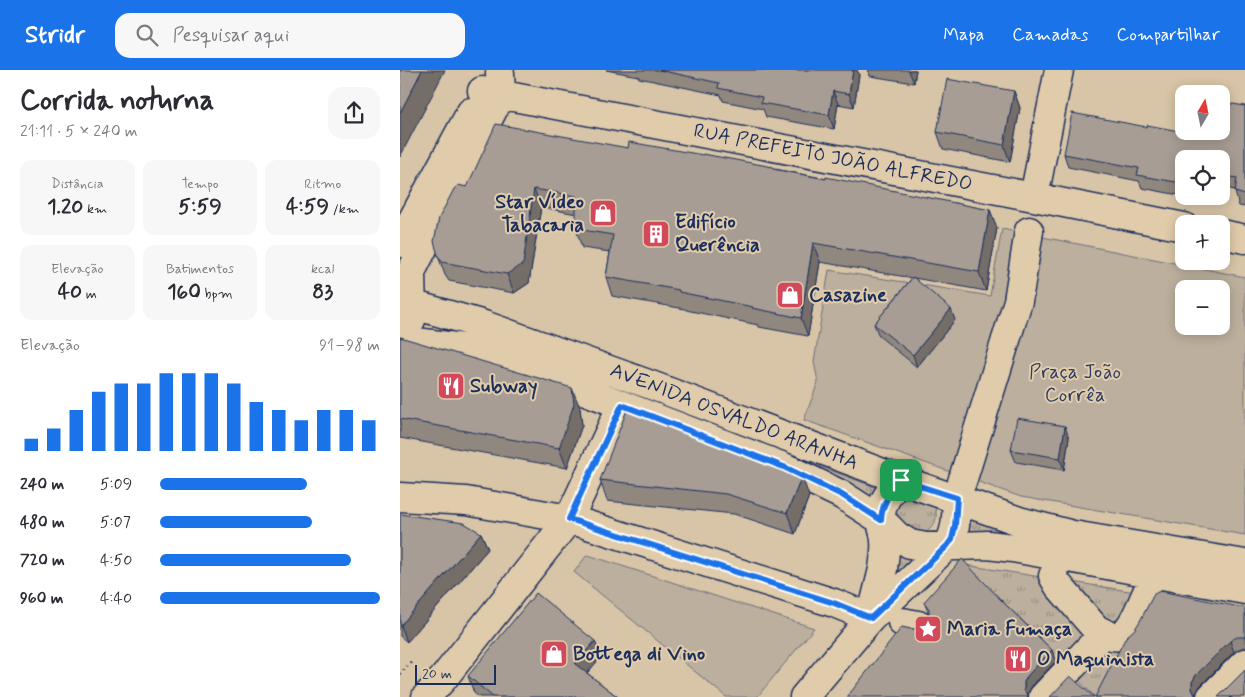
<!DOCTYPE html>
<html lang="pt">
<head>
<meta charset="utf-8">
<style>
  :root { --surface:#fff; --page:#f7f7f7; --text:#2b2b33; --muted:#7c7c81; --accent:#1a73e8 }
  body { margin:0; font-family:Mynerve,sans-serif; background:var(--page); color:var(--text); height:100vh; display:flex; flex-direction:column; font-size:19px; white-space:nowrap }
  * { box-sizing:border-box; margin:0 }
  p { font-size:16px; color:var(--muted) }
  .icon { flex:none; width:28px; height:28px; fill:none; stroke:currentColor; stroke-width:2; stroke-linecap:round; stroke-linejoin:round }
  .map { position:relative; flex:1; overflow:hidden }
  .details { display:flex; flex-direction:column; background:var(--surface); width:400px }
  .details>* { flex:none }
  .needle { width:32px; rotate:9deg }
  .buttons { position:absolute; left:775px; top:15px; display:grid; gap:10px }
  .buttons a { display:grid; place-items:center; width:55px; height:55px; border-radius:10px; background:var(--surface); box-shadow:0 2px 12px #0003; font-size:25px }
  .scale { position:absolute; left:15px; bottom:12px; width:81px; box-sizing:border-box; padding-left:5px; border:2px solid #1b2f5e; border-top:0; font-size:14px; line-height:18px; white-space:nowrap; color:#1b2f5e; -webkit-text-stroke:4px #e0cbaa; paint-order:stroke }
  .pin { position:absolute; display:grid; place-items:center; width:42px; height:42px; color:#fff; margin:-21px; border-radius:10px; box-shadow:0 2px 8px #0006 }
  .round { display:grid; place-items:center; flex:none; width:52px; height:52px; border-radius:15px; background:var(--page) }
  .head { display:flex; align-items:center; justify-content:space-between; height:85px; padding:0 20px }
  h1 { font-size:28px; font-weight:700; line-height:38px }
  .stats { display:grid; grid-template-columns:repeat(3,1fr); gap:8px; height:85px; padding:5px 20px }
  .stats div { display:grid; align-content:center; border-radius:12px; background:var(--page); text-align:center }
  .stats b { font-size:21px; font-weight:700 }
  .stats small { font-size:14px; font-weight:400 }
  .stats p { font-size:14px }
  .chart { height:140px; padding:10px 20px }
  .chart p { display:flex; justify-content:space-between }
  .chart svg { width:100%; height:90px; margin-top:5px; stroke:var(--accent); stroke-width:6 }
  ul { padding:0 20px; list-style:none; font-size:16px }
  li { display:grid; grid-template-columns:80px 60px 1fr; align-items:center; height:38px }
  li i { height:12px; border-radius:6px; background:var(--accent) }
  header { display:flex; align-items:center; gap:30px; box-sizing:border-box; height:70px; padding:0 25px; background:var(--accent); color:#fff }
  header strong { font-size:24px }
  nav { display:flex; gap:28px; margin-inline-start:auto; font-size:18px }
  .search { width:350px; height:45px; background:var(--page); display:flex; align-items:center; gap:12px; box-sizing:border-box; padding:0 18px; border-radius:15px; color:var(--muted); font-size:19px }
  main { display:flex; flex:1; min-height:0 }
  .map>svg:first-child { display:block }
  .grass { fill:url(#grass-tufts); stroke:#6c6f7e }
  .park { fill:#bcaf9d; stroke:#6c6f7e; fill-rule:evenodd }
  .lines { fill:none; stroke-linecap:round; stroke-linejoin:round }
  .minor-casing { stroke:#1b2f5e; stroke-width:31 }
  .path { stroke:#1b2f5e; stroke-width:3; stroke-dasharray:1 4; stroke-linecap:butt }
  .minor { stroke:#e0cbaa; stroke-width:28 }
  .wall { fill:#90877f; stroke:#1b2f5e }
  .shaded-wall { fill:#756e68; stroke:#1b2f5e }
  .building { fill:#a79d94; stroke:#1b2f5e }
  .route-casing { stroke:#fff; stroke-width:10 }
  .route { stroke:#1a73e8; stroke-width:6 }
  .labels { text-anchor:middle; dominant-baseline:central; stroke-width:4; stroke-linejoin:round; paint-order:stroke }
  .street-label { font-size:20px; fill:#1b2f5e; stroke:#e0cbaa }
  .poi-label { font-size:20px; font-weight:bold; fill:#1b2f5e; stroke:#e0cbaa; text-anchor:start }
  .park-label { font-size:20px; fill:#2b3c64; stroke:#e0cbaa }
</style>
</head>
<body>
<header>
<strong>Stridr</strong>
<div class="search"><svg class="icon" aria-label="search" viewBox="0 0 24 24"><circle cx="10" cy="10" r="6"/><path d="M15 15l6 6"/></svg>Pesquisar aqui</div>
<nav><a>Mapa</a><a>Camadas</a><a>Compartilhar</a></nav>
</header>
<main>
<section class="details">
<div class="head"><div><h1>Corrida noturna</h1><p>21:11 · 5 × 240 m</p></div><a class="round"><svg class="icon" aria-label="share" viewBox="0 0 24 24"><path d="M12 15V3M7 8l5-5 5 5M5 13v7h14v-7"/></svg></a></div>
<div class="stats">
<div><p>Distância</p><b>1.20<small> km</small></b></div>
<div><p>Tempo</p><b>5:59</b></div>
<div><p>Ritmo</p><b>4:59<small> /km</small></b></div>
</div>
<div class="stats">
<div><p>Elevação</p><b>40<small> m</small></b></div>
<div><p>Batimentos</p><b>160<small> bpm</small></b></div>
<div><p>kcal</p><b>83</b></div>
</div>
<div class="chart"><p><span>Elevação</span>91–98 m</p>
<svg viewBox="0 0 160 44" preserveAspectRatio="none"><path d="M5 44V38M15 44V33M25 44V24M35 44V15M45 44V11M55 44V11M65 44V6M75 44V6M85 44V6M95 44V11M105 44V20M115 44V24M125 44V29M135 44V24M145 44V24M155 44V29"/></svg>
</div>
<ul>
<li><b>240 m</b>5:09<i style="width:67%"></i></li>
<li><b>480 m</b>5:07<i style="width:69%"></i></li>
<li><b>720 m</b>4:50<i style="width:87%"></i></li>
<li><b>960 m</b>4:40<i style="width:100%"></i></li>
</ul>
</section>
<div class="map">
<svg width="845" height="627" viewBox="0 0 845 627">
  <defs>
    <pattern id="grass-tufts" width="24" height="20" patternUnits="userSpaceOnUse" patternTransform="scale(1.25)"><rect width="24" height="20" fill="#bcaf9d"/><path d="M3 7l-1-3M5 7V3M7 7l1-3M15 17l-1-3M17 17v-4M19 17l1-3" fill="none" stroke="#988f83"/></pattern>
  </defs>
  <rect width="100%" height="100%" fill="#d8c5a7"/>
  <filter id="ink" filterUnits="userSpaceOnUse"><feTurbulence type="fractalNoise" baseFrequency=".02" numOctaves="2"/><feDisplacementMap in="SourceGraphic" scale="10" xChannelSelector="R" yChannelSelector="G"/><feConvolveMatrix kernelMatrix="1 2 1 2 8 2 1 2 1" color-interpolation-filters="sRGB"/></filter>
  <g filter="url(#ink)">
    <path class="grass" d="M406 391 477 418 471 426 469 431 403 397Z
      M506 425 532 431C540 445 537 457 521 465L494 449 496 435Z
      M563 443 609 459 607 467 559 466Z
      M494 479 528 488 487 523Z
      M565 495 754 525 700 627H695Z"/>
    <path class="park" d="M602 159 845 207V465L621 427 404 350 418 312 414 292 429 200 590 226ZM784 219H821V256H784Z
      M187 485H188L414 558 357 627H326L174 502Z"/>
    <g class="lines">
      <g class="minor-casing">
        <path id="minor" d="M82 21 634 127 784 157
          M634 127 659 0
          M821 164 845 169
          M0 173 71 42
          M0 231 84 255 251 315 501 410 619 451 673 465 845 494
          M11 250 12 247 11 202 101 24 100 3
          M0 270 79 280 384 397 442 425 481 450 497 466 510 474 526 477 588 475 613 478 845 520
          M562 412 618 231 629 161
          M0 427 66 431 169 449 434 533 471 548
          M653 506 658 515 696 559C702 562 712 568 719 566 731 563 742 533 747 522
          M471 548 483 499C484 490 486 480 485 471 485 465 482 458 481 451 479 434 490 421 501 410
          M502 552 518 555
          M26 627 42 610 169 449 222 335
          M404 627 471 548 547 476C557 462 556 445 557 429
          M643 627 704 563
          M811 627 845 593"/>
      </g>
      <path class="path" d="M0 604 12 591"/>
      <use href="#minor" class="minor"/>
    </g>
    <path class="wall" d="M206 0H457L459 5 454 37 438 34 434 59 366 47 363 39 323 31 321 25 239 8 238 6Z
      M468 0H516L514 13 470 6Z
      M614 21 620 38 610 92 543 79 537 62Z
      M845 36V137L839 136 835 122V120L821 117V89H784V126L742 118 739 111 668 97 664 84 747 57 790 63Z
      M228 78 373 97 375 99 590 140 597 158 586 221 514 208 555 250 517 297 479 266 474 254 512 208 420 192 408 266 359 257 358 255 286 240 285 239 212 226 206 207 210 182 182 178 176 159V144L141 137 129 213 114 223 49 211 45 205 38 186 67 117Z
      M0 267 180 338 182 355 167 398 0 368Z
      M669 368 664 400 616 392 611 380Z
      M200 410 409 426 395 464 334 444 207 431Z
      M0 444 81 463 88 479 7 572 0 566Z
      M524 532 604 533 652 580 656 591 632 616 628 623V627L511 559H519L526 554 529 545Z
      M845 538V578H841L834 582 800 616 796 623 695 627Z
      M201 587 187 603 218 627H79L74 623 68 606Z"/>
    <path class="shaded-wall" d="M22 0H45L0 87V43Z
      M453 0H457L459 5 454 37 449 24Z
      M510 0H516L514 13 509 1Z
      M433 21 438 34 434 59 429 45Z
      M614 21 620 38 610 92 604 75Z
      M784 98V120L781 113Z
      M134 119 141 137 129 213 114 223 107 204Z
      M590 140 597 158 586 221 579 202Z
      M413 173 420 192 408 266 401 248Z
      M551 239 555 250 517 297 513 285Z
      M172 318 180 338 182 355 167 398 159 378Z
      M665 356 669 368 664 400 660 388Z
      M402 406 409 426 395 464 387 443Z
      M81 463 88 479 7 572 1 555Z
      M195 571 201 587 181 610 175 594Z
      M830 571 834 582 800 616 796 623V627L792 619V612L796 605Z
      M652 580 656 591 632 616 628 623V627L624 620V612L628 605Z"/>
    <path class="building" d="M0 0H22L0 43Z
      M259 0H453L449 24 433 21 429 45 361 33 362 27 318 18 319 13Z
      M547 9 614 21 604 75 537 62Z
      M821 32 845 36V125L835 122 837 108 821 105V89H784V98L781 113 737 105 739 98 664 84 672 43 747 57V55L790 63V61H821Z
      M96 54 228 78 229 72 303 85V84L373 97V99L426 109V107L590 140 579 202 413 173 401 248 352 238 353 237 279 222V220L206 207 213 165 176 159V126L134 119 123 194 107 204 42 192 38 186 34 171 39 148 54 119 58 115 67 117Z
      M513 207 551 239 513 285 474 254Z
      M0 267 172 318 174 334 159 378 0 349Z
      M227 340 402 406 387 443 326 424 200 410Z
      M617 348 665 356 660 388 611 380Z
      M0 444 64 453 81 463 1 555 0 554Z
      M562 489 604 533 652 580 628 605 624 612V620L628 627H447L502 557 511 559H519L526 554 529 546V539L524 532Z
      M760 521 845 538V567H837L830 571 796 605 792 612V619L796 627H695L726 567 735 559 740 551 754 524Z
      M136 523 195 571 175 594 218 627H93L68 606Z
      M845 600V627H818Z
      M670 606 694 627H650Z"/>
  </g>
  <g class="lines" filter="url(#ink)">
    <g class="route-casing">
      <path id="route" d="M222 335 384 397 442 425 481 450C482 433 490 422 501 410L557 428 555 456 552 469 547 476 471 548 434 533 169 449Z"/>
    </g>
    <use href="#route" class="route"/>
  </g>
  <defs>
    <g id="shop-square" transform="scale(1.4375)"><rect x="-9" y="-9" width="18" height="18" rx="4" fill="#d1495b" stroke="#e0cbaa"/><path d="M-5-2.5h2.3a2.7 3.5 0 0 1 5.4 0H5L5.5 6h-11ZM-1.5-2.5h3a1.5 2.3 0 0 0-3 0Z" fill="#fff"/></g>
    <g id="building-square" transform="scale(1.4375)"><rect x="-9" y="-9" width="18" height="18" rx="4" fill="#d1495b" stroke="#e0cbaa"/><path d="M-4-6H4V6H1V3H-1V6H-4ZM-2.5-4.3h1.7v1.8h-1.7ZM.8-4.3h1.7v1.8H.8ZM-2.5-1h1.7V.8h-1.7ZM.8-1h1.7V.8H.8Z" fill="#fff"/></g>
    <g id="restaurant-square" transform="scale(1.4375)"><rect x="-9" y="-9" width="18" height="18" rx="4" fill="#d1495b" stroke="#e0cbaa"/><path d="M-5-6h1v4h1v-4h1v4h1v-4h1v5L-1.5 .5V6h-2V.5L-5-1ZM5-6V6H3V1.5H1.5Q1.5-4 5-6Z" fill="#fff"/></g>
    <g id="sight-square" transform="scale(1.4375)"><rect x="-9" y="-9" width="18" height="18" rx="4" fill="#d1495b" stroke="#e0cbaa"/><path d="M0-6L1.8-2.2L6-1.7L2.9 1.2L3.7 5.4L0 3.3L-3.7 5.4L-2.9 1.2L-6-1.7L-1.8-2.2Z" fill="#fff"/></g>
  </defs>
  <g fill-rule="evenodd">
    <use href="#shop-square" x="203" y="143"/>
    <use href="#building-square" x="256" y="164"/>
    <use href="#shop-square" x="390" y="225"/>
    <use href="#restaurant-square" x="51" y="316"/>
    <use href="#sight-square" x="528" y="559"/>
    <use href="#shop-square" x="154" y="584"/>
    <use href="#restaurant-square" x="618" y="589"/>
  </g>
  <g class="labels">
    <g class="street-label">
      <text transform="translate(433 88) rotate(11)">RUA PREFEITO JOÃO ALFREDO</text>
      <text transform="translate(334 347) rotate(21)">AVENIDA OSVALDO ARANHA</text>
    </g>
    <g class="poi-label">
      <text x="184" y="132" text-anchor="end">Star Vídeo<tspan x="184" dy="23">Tabacaria</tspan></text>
      <text x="275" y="152">Edifício<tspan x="275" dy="23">Querência</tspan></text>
      <text x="409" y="225">Casazine</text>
      <text x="70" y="316">Subway</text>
      <text x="547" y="559">Maria Fumaça</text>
      <text x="173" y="584">Bottega di Vino</text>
      <text x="637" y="589">O Maquinista</text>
    </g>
    <g class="park-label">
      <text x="675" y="302">Praça João<tspan x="675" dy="23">Corrêa</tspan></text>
    </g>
  </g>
</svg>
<div class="buttons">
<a><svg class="needle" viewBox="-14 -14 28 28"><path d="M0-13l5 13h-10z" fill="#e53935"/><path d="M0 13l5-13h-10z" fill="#7c7c81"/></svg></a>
<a><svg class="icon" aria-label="locate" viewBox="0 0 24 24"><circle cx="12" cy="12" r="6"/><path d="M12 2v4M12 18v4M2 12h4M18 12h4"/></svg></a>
<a>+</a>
<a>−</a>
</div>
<div class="scale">20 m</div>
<div class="pin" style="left:501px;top:410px;background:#1e9e55"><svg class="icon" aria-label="arrive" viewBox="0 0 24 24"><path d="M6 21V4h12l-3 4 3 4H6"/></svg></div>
</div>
</main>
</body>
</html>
